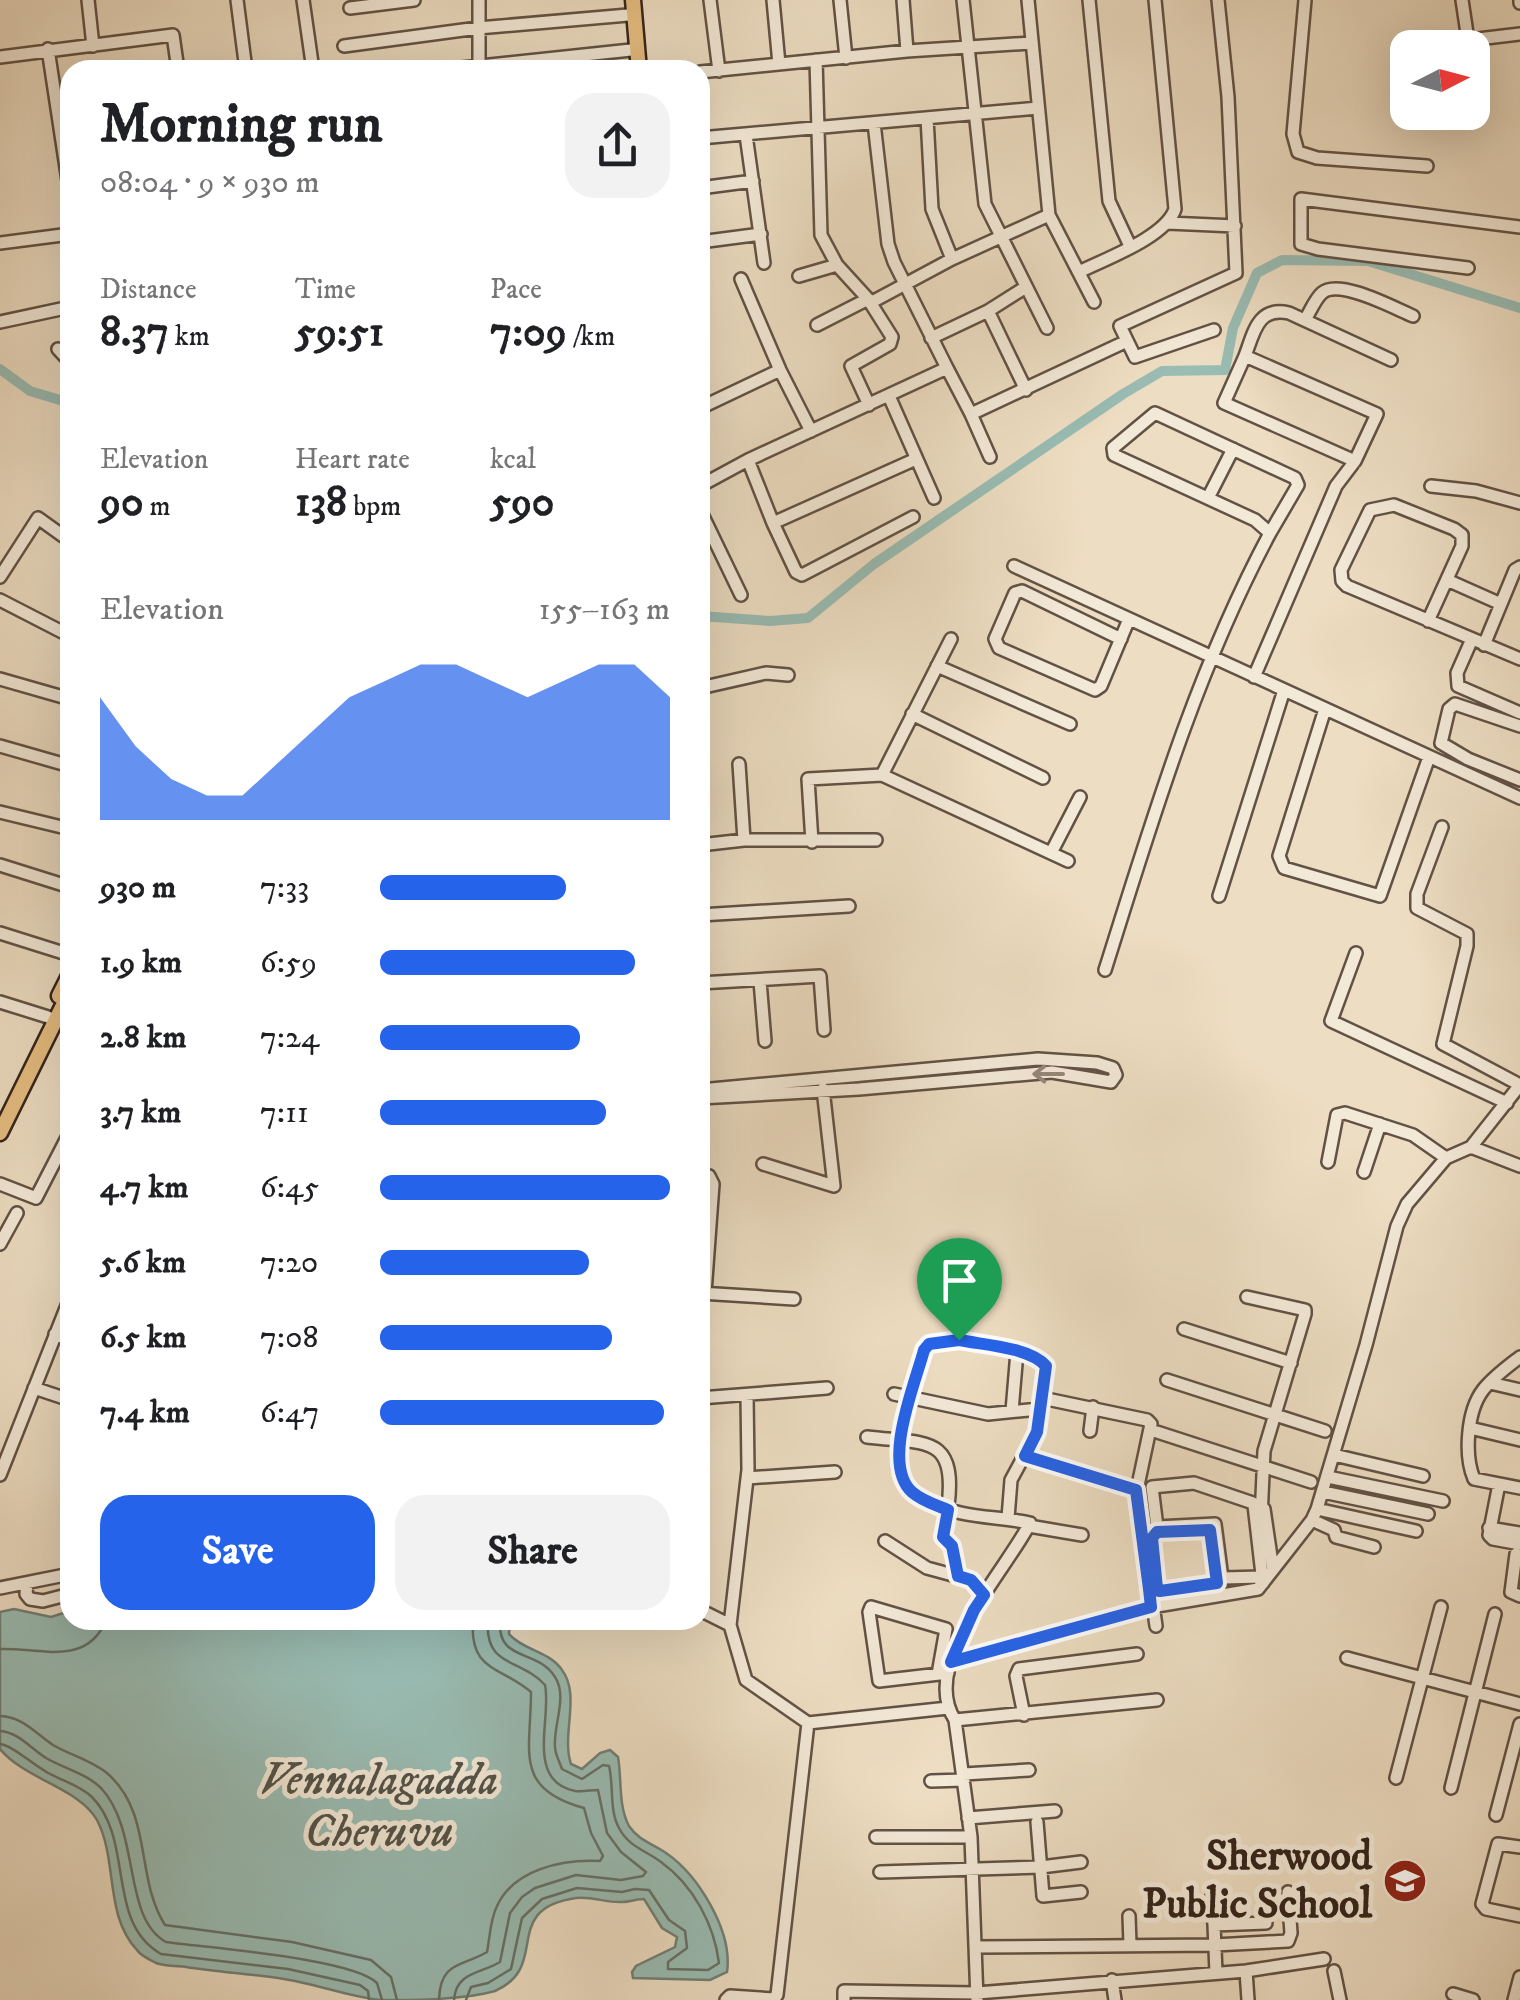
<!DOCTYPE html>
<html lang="en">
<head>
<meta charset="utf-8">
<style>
  :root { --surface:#fff; --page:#f2f2f2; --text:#202124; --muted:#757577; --accent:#2563eb }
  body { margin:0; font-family:"IM FELL DW Pica",serif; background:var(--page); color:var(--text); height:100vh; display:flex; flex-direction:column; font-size:38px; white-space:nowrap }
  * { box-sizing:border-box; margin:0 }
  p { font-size:32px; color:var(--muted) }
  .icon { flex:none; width:55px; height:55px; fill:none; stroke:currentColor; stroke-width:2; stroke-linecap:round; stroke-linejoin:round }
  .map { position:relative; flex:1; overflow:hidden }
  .details { position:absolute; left:60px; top:60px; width:650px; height:1570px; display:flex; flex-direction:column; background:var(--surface); border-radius:30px; box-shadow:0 10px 40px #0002 }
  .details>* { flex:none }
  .needle { width:65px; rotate:84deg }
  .fabs { position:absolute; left:1390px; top:30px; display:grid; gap:20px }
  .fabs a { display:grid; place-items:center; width:100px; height:100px; border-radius:20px; background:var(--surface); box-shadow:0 10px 40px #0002; font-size:50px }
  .pin { position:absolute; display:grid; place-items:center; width:85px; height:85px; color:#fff; margin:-102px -42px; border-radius:50% 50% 50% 0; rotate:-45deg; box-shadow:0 0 10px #0007 }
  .pin .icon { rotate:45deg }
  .round { display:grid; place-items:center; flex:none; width:105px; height:105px; border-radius:30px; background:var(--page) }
  .head { display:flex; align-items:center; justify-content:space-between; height:170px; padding:0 40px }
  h1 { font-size:55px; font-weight:700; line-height:75px }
  .stats { display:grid; grid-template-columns:repeat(3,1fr); gap:15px; height:170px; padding:10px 40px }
  .stats div { display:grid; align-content:center }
  .stats b { font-size:42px; font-weight:700 }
  .stats small { font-size:28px; font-weight:400 }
  .stats p { font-size:28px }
  .chart { height:280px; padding:20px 40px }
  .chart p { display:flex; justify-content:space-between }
  .chart svg { width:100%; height:180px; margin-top:10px; fill:var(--accent); opacity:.7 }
  .primary-button { display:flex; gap:20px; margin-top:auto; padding:20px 40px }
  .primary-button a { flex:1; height:115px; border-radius:30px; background:var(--accent); color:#fff; font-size:40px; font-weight:700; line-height:115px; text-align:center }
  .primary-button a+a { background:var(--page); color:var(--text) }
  ul { padding:0 40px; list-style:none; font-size:32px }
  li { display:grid; grid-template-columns:160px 120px 1fr; align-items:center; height:75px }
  li i { height:25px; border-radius:12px; background:var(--accent) }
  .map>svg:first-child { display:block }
  .water { fill:#99bcb3; stroke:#717f76; stroke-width:2.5 }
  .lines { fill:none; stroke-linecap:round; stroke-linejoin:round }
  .shore { stroke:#667067; stroke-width:2.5 }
  .canal { stroke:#99bcb3; stroke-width:10 }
  .minor-casing { stroke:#625245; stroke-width:16 }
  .major-casing { stroke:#34241b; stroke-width:19 }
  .minor { stroke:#f3e9d7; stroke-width:11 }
  .major { stroke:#e6be81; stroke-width:14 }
  .oneway { stroke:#948679 }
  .route-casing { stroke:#fff; stroke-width:20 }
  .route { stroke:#2563eb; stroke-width:12 }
  .labels { text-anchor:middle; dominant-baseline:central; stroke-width:10; stroke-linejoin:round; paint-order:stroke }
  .poi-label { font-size:42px; font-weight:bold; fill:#34241b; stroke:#f3e9d7; text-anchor:end }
  .water-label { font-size:45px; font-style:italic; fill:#525249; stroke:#f3e9d7 }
</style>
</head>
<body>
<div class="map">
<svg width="1520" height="2000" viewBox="0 0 1520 2000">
  <rect width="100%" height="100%" fill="#edddc2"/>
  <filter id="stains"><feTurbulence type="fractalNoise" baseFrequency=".002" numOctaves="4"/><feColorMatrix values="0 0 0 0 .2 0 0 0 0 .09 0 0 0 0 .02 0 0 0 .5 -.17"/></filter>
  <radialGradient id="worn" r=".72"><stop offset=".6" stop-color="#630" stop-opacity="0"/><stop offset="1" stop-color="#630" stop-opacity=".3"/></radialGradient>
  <path class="water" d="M14 1609 51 1617 70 1611V1620H510L509 1634C523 1650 549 1651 562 1670 581 1695 561 1735 571 1764L582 1769 600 1753 610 1750 618 1757C622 1779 618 1806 629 1826 639 1841 652 1843 666 1853 698 1875 733 1931 727 1972L710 1980 633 1978 632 1972 636 1966 675 1947 677 1937 662 1928 644 1899C636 1899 630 1902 622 1902 606 1903 592 1896 576 1898 499 1909 552 1966 495 1991 463 2000 415 2000 381 2000 349 1997 317 1984 284 1979 252 1974 218 1972 186 1967 176 1966 164 1966 156 1963 150 1960 140 1955 137 1950 104 1915 118 1860 97 1820 79 1788 26 1780 0 1749V1612Z"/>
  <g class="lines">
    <path class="shore" d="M0 1649C37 1647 87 1668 106 1620
      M0 1716C23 1717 35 1733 53 1745 70 1755 93 1761 108 1774 153 1814 135 1878 165 1925L292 1942 371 1960 391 1977 397 2000
      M0 1731C18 1732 30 1748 46 1758 63 1768 87 1774 101 1788 141 1831 122 1918 166 1942 207 1948 352 1958 377 1983L382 2000
      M0 1744C12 1745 32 1764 45 1771 59 1780 80 1785 92 1797 135 1841 105 1922 161 1954L288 1969 360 1985 368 1991 369 2000
      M439 2000C440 1961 462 1967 487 1952 490 1937 490 1920 497 1906 514 1869 563 1859 600 1861L603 1856 591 1833 584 1808C513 1789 531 1751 531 1692 501 1666 469 1672 473 1620
      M454 2000C456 1972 480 1974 500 1962L510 1913 522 1897 535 1888 576 1875 621 1880 643 1876 646 1872 621 1852 607 1833 598 1790C591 1790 583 1792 575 1791 525 1781 552 1718 545 1685 521 1658 484 1668 488 1620
      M466 2000 471 1987 488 1983 511 1969 522 1918 542 1899 577 1888 622 1892 635 1889 649 1890 669 1920 685 1931 687 1948 668 1962V1969L708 1970 719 1963C714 1924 693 1885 661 1862 645 1850 629 1847 619 1828 609 1810 614 1786 609 1766L603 1765 582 1779 562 1769C560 1763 555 1754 555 1747 553 1725 568 1697 555 1677 537 1648 497 1663 500 1620"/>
    <path class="canal" d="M0 369 30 391 70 403
      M700 616 770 621 808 618 874 564 1123 394 1162 371 1225 370 1233 328 1257 273 1282 260 1368 261 1520 308"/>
    <g class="minor-casing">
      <path id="minor" d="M88 0 93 46
        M237 0 246 70
        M303 0 313 70
        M479 0V70
        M710 0 719 71
        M773 0 779 64
        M840 0 846 58
        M903 0 907 51
        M963 0 985 204 1047 328
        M1028 0 1049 215 1094 302
        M1089 0 1109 201 1130 246
        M1305 0 1293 134 1298 152 1317 158 1427 166
        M1462 0 1468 40
        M1520 0V3
        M350 8 414 0
        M1461 41 1520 34
        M344 46 478 28 628 15
        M48 49 70 194
        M0 57 173 35 178 70
        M816 60 821 235 837 265 868 299 892 337 890 344 851 366 869 405
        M443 70 631 50
        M700 72 907 51 1031 43
        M874 123 888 244 894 262 947 368
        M746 135 764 263
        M700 138 1038 108
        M700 188 753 181
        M1168 223 1235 226
        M700 242 761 234
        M0 243 70 234
        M952 259 1049 215
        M1468 268 1318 249 1301 244V199L1520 227
        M1079 272C1105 259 1166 237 1175 209L1155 0
        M799 276 837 265
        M741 279 780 370 811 431
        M870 303 952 259 932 209 927 118
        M1305 320C1310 312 1315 299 1322 293 1339 278 1394 308 1413 316
        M0 322 70 307
        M817 325 868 299
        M1214 330 1135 357 1120 326 1236 273 1228 97 1218 0
        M931 338 988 311
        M58 349 70 362
        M1245 356C1254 332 1258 306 1289 313L1391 360
        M1026 390 988 311 1026 287
        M889 396 934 498
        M700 408 780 370
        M971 414 990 457
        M748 460 773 523
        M700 486 748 460 947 368 971 414 1127 341
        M1431 486 1476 491 1520 503
        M1208 498 1233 449
        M700 510 741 595
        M913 517 802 575 796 572 773 523 916 459
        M1014 566 1520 798
        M0 577 38 518 70 541
        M1447 580 1501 604
        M0 600 70 636
        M1428 621 1462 546V535L1454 529 1394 505 1370 510 1341 570 1342 581 1347 586 1520 659
        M1121 639 1022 591 1015 593 995 639 999 648 1095 690 1101 686 1129 619
        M1472 639 1457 673 1458 686 1520 713
        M1484 645 1515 570 1520 567
        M937 666 1070 724
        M1254 677 1336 486 1355 461 1224 403 1245 356 1377 414 1355 461
        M0 679 70 699
        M700 688 766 673 788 675
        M1325 709 1279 856 1284 868 1380 896 1429 757
        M912 714 1043 778
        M1520 726 1455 704 1449 709 1441 743 1468 759 1520 780
        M0 746 70 766
        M739 764 744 840
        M882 775 951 639
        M0 812 70 829
        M1442 827 1417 894V908L1467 934V946L1443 1044 1520 1085
        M812 842 808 779 882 775 1068 861
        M700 845 744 840H876
        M1051 853 1080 797
        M0 865 70 887
        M1219 896 1284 690
        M700 915 849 906
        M0 933 70 955
        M1356 953 1331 1021 1507 1103
        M1105 970C1152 821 1196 671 1270 533L1255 520 1114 455 1113 448 1155 413 1295 478 1298 485 1270 533
        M760 981 765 1041
        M700 983 820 976 824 1030
        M0 1002 48 1017
        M700 1090 1038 1059 1097 1063 1113 1068 1116 1075 1111 1082 1052 1072 859 1089 700 1098
        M1471 1147 1520 1166
        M1328 1162 1337 1115 1345 1113 1413 1135 1446 1158
        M763 1164 834 1186 823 1089
        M1364 1172 1380 1124
        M700 1176H709L713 1184 705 1293
        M0 1184 36 1198 70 1132
        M0 1244 17 1213
        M700 1293 794 1299
        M1247 1297 1305 1310V1314L1264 1451 1261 1519
        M1184 1329 1291 1363
        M55 1334 70 1339
        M1520 1357C1507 1367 1493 1377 1483 1390 1467 1411 1464 1455 1474 1479L1520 1488
        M1167 1380 1325 1431
        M1490 1383 1520 1390
        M34 1388 70 1400
        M894 1394 988 1414 1039 1409
        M700 1398 827 1388
        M1042 1398 1147 1420 1151 1424 1137 1490
        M1012 1411 1017 1352
        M1470 1428 1520 1440
        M1090 1431 1093 1407
        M1157 1432 1311 1482
        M867 1437C925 1444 957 1434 948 1506 946 1517 942 1525 943 1537L951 1546 957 1576
        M1334 1455 1423 1476
        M1025 1456 1137 1490 1156 1626
        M0 1475 70 1298
        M1328 1477 1443 1501
        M747 1478 835 1472
        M1499 1484 1489 1535 1493 1539 1520 1544
        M1323 1492 1428 1514
        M1264 1509 1273 1570
        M1317 1509 1416 1531
        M1312 1520 1334 1530 1336 1537 1374 1547
        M1029 1526 1082 1535
        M1489 1528 1520 1533
        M1169 1532 1157 1533 1152 1538 1158 1590 1217 1583
        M885 1541 927 1568 971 1580 984 1595
        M1516 1554 1511 1592 1520 1596
        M1262 1577 1222 1578 1215 1524 1157 1527 1152 1487 1194 1483 1253 1503 1254 1505 1263 1583
        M27 1583 26 1594 30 1599 43 1601 70 1594
        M0 1588 70 1574
        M700 1610 730 1625 746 1680 808 1723 948 1708
        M730 1625 748 1470 747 1395
        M1347 1658 1520 1704
        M951 1662 1151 1607 1258 1589 1312 1520 1317 1509 1366 1345 1397 1226 1407 1204 1446 1158 1471 1147 1520 1085
        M938 1674 946 1629 871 1607 869 1612 879 1681 948 1673
        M1024 1715 1016 1676 1019 1669 1137 1654
        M955 1720 1157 1700
        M964 1774 1029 1770
        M1396 1778 1441 1607
        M931 1781 964 1780
        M1451 1788 1495 1614
        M1496 1815 1520 1724
        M968 1818 1055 1811
        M1037 1822 1043 1896 1081 1892
        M876 1837H971
        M1520 1847 1498 1844 1482 1904 1486 1909 1520 1916
        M880 1872 1041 1867 1081 1862
        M1212 1896 1214 1925
        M1129 1916 1130 1944
        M975 1947 1215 1945 1288 1941 1291 1933 1288 1892
        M1246 1971 1248 2000
        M1334 1971 1340 2000
        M1216 1973 1214 1925 1266 1923
        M1112 1980 1115 2000
        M1453 1994 1473 2000
        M726 2000 730 1996 773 1999 777 1995 808 1723
        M844 2000V1991L977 1993 1246 1971 1324 1959
        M977 2000 971 1837 955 1720C918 1664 1005 1572 1030 1523 1007 1518 983 1518 961 1513 938 1508 905 1497 899 1471 892 1443 916 1379 924 1349 943 1331 1030 1347 1046 1366L1037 1432 1011 1480 1008 1518
        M1514 2000 1520 1977"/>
    </g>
    <g class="major-casing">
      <path id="major" d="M633 0 639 70
        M59 996 70 974
        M0 1133 70 991"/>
    </g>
    <use href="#minor" class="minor"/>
    <use href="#major" class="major"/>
  </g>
  <defs><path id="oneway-shaft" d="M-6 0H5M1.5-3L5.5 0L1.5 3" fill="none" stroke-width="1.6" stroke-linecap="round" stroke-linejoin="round" transform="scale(2.5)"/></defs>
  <use class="oneway" href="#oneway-shaft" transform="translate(1048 1074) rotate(-180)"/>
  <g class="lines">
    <g class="route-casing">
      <path id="route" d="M959 1340 929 1344 924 1350C915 1384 881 1464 912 1492 922 1501 936 1505 948 1510L943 1537 952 1546 958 1576 971 1580 984 1595 974 1610 951 1662 1151 1607 1149 1589 1157 1588 1152 1538 1157 1532 1210 1530 1217 1583 1160 1591 1149 1589 1136 1490 1025 1456 1037 1432 1046 1366C1029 1347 984 1345 959 1340"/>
    </g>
    <use href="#route" class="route"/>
  </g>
  <defs>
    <g id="school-disc" transform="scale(2.25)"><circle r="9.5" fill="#8f2418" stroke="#f3e9d7"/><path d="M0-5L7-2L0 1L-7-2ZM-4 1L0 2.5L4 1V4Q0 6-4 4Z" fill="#fff"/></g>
  </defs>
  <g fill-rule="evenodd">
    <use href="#school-disc" x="1405" y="1881"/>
  </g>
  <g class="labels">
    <g class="poi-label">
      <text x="1372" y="1857">Sherwood<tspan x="1372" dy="48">Public School</tspan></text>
    </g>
    <g class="water-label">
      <text x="379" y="1781">Vennalagadda<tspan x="379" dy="52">Cheruvu</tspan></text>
    </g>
  </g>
  <rect width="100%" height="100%" filter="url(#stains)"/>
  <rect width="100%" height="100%" fill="url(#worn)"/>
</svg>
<div class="fabs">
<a><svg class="needle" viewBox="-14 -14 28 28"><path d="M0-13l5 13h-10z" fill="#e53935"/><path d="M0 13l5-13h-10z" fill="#757577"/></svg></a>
</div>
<div class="pin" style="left:959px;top:1340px;background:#1e9e55"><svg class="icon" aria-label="arrive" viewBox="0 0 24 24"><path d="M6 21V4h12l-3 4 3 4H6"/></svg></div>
<section class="details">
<div class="head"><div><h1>Morning run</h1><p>08:04 · 9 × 930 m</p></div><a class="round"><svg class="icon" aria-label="share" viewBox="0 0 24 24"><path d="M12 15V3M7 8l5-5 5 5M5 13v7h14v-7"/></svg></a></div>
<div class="stats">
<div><p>Distance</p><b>8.37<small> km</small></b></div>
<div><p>Time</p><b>59:51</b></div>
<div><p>Pace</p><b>7:09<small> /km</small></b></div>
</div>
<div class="stats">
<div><p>Elevation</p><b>90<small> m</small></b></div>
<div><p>Heart rate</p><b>138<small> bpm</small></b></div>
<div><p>kcal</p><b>590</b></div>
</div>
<div class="chart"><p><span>Elevation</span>155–163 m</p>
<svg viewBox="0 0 160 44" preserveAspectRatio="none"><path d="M0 44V14L10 26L20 34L30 38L40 38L50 30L60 22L70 14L80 10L90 6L100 6L110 10L120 14L130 10L140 6L150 6L160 14V44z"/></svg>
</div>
<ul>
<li><b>930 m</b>7:33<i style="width:64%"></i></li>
<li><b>1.9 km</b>6:59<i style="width:88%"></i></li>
<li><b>2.8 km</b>7:24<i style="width:69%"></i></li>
<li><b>3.7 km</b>7:11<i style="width:78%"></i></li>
<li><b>4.7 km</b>6:45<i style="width:100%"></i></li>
<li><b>5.6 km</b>7:20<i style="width:72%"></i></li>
<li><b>6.5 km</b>7:08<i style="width:80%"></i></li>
<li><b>7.4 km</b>6:47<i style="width:98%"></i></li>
</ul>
<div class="primary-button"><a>Save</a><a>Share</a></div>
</section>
</div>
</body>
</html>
